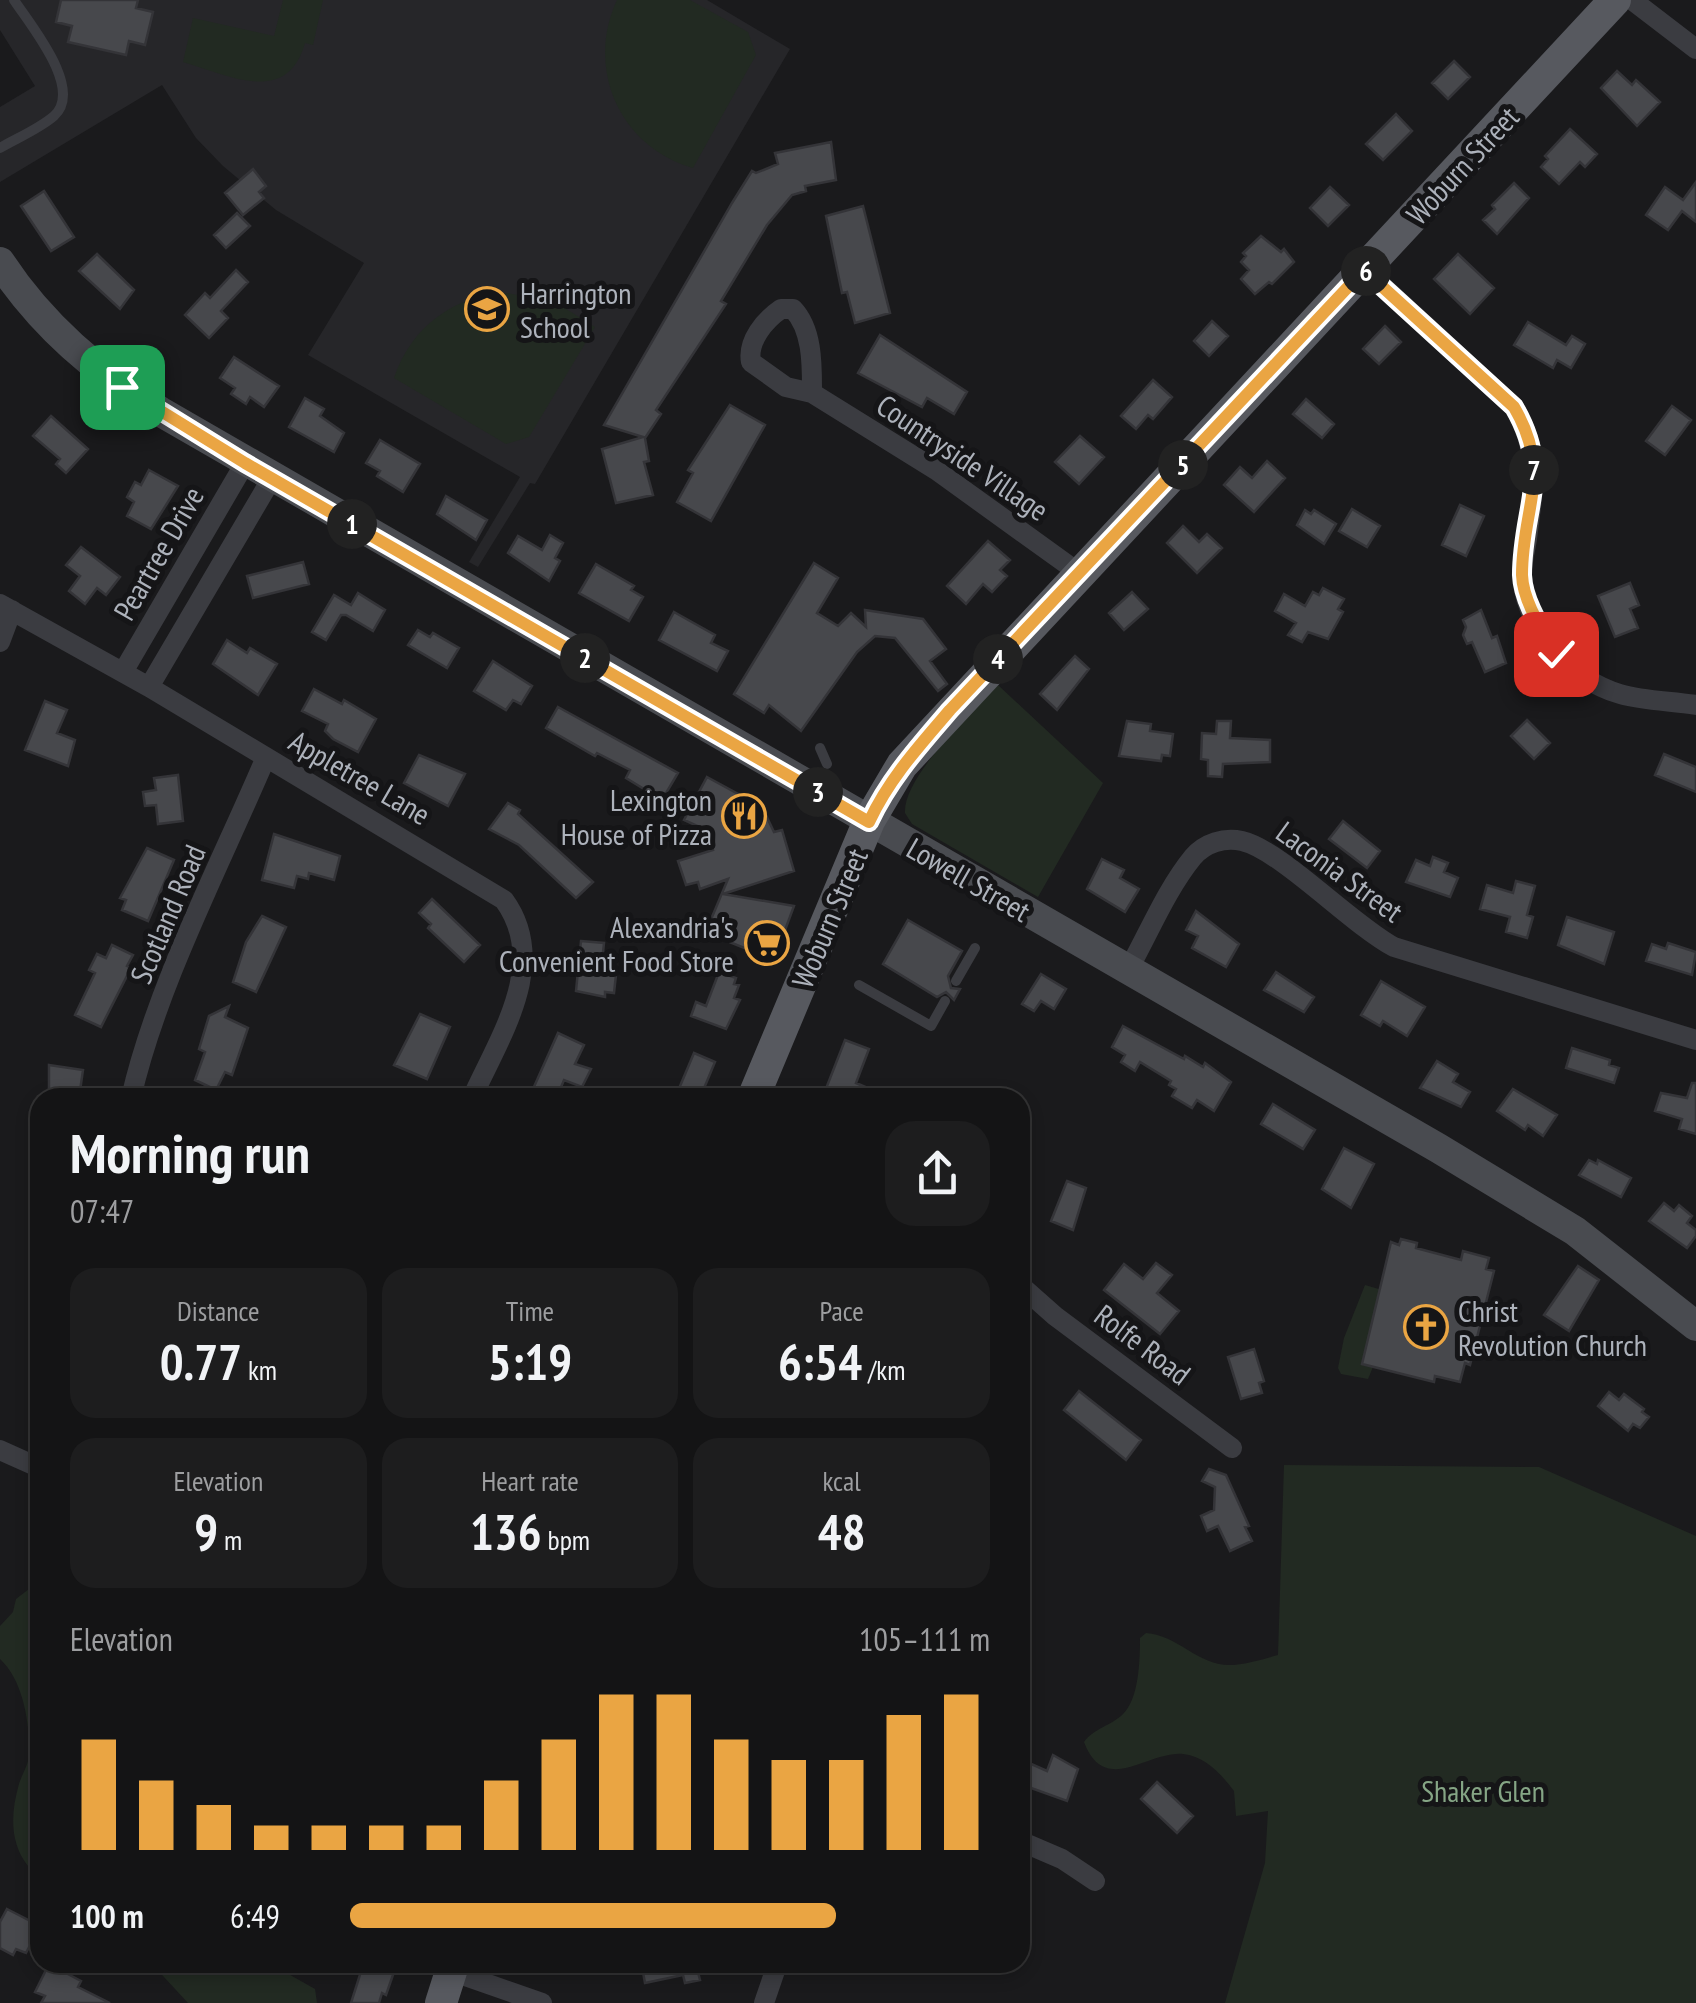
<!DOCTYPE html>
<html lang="en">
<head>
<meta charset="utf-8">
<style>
  :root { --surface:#141415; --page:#1d1d1e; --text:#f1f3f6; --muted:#9d9ea0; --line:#333334; --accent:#eaa543 }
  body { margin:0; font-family:"PT Sans Narrow",sans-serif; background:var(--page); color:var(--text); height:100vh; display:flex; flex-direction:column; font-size:38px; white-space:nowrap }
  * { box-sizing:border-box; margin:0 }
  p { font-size:32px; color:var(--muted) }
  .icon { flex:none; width:55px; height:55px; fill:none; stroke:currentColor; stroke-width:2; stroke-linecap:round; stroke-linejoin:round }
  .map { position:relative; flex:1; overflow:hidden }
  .sheet { position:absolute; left:30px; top:1088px; width:1000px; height:885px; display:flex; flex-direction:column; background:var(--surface); border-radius:30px; box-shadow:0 5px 15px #0003,0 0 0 2px var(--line) }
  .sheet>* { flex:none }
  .pin { position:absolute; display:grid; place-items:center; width:85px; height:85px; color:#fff; margin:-42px; border-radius:20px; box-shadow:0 5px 15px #0006 }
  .km { position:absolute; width:50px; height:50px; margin:-25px; border-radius:50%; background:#222; color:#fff; font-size:28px; line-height:50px; text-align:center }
  .round { display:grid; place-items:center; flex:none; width:105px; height:105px; border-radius:30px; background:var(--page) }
  .summary { display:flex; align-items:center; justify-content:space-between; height:170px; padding:0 40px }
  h1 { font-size:55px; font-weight:600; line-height:75px }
  .metrics { display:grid; grid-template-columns:repeat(3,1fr); gap:15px; height:170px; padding:10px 40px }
  .metrics div { display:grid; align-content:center; border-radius:25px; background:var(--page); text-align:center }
  .metrics b { font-size:50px; font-weight:600 }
  .metrics small { font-size:28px; font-weight:400 }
  .metrics p { font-size:28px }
  .chart { height:280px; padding:20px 40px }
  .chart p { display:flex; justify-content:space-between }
  .chart svg { width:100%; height:180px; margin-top:10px; stroke:var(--accent); stroke-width:6 }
  ul { padding:0 40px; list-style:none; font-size:32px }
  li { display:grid; grid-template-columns:160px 120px 1fr; align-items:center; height:75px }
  li i { height:25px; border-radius:12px; background:var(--accent) }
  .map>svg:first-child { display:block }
  .built { fill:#262629 }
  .green { fill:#222a22 }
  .building { fill:#47484c; stroke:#343438; stroke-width:2.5 }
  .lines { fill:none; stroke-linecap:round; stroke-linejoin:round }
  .lane { stroke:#3b3c41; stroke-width:10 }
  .street { stroke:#3b3c41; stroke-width:20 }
  .secondary { stroke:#494b50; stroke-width:30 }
  .primary { stroke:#57595f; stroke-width:32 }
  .route-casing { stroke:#fff; stroke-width:20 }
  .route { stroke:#eaa543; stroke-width:12 }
  .labels { text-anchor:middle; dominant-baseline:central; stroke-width:10; stroke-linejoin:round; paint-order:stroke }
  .street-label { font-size:30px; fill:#adb2bb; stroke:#151517 }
  .poi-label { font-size:30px; fill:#adb2bb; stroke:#151517; text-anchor:start }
  .park-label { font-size:30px; fill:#85a585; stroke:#151517 }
</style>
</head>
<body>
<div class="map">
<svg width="1696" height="2003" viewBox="0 0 1696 2003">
  <rect width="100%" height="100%" fill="#1a1a1c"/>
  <path class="built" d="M0 0H707L790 49 535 484 530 483 478 567 469 562 520 477 308 355 364 263 276 210 223 166 196 138 162 85 0 182V107L35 86 0 30Z"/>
  <path class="green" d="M283 0H323L313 45 305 43C287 107 228 75 183 62L193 18 274 36Z
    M617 0H690L748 32 756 55 693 168C620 147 585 69 617 0Z
    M507 293 555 302 595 327 529 437 506 444 394 378C411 327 454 295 507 293Z
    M998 685 1103 783 1038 897 912 824 905 813C903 776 973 712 998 685Z
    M1365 1285 1382 1290 1363 1364 1373 1367 1368 1379 1341 1374 1338 1368 1344 1338Z
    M1284 1465 1539 1467 1696 1536V2003H1225L1265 1863 1268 1811 1236 1816 1234 1791C1222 1775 1205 1756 1183 1754 1147 1751 1105 1797 1084 1742 1094 1728 1111 1726 1123 1714 1139 1699 1140 1660 1140 1638L1146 1633C1177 1635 1198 1665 1229 1665 1245 1665 1263 1659 1278 1655Z
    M29 1589 40 1591V1867L28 1866C9 1842 11 1812 19 1784 22 1774 29 1764 29 1754 30 1723 23 1680 0 1659V1626L13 1612 16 1599Z
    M151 1963H269L315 1989 317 2003H188Z"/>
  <path class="building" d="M61 0H138L136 8 153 12 145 45 129 41 126 55 68 42 72 26 56 22Z
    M1454 61 1470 77 1448 99 1432 83Z
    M1617 71 1632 85 1636 80 1660 102 1637 126 1601 88Z
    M1396 114 1412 131 1383 160 1366 144Z
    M1570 129 1597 154 1585 167 1580 162 1559 184 1541 167 1548 159 1545 156Z
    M831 142 836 180 805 186 806 191 792 195 767 225 721 301 726 304 656 410 661 414 645 438 649 461 644 462 653 495 616 503 602 449 643 437 604 425 732 203 752 171 756 173 778 164 775 153Z
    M253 169 266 186 259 192 264 198 243 215 225 193Z
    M1696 182V222L1682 211 1668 230 1646 215 1665 187 1683 200Z
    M1514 183 1529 198 1497 234 1483 220 1495 209 1492 205Z
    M1330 187 1349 205 1328 226 1310 208Z
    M44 191 74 237 51 251 21 206Z
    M863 206 890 313 855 323 847 292 842 293 826 216Z
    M237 213 250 226 226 248 214 235Z
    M1261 236 1281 252 1284 249 1294 262 1272 284 1269 282 1255 294 1241 279 1249 270 1241 262 1246 256 1243 253Z
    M97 254 134 290 120 309 79 271Z
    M1458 254 1494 288 1470 314 1434 279Z
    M236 270 248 282 221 311 228 318 209 338 185 315 205 293 210 298Z
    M1212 321 1228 336 1209 356 1194 341Z
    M1528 322 1566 345 1572 336 1585 344 1571 368 1557 360 1553 368 1514 345Z
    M1385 326 1401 342 1379 364 1363 349Z
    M880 335 967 392 954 414 927 398 922 407 858 373Z
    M234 357 279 386 264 407 250 397 246 404 231 394 235 388 220 378Z
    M1153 380 1172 397 1153 419 1148 415 1136 429 1121 416Z
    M305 398 324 409 320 416 344 433 334 452 289 427Z
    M1306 399 1334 424 1322 438 1293 414Z
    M730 405 765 425 711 521 677 502 693 473 688 470Z
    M1672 406 1691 420 1665 455 1646 441Z
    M51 416 88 449 66 473 56 464 60 459 33 436Z
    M1080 436 1104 457 1079 484 1055 462Z
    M380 440 420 464 403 492 377 476 380 471 366 463Z
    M1267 461 1285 478 1254 512 1224 485 1240 467 1252 478Z
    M149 470 178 486 151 529 127 516 134 502 127 497 135 482 141 485Z
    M446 496 487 520 476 540 437 514Z
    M1460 505 1484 516 1466 556 1442 545Z
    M1352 509 1380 526 1367 547 1339 531Z
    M1305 510 1311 514 1314 510 1336 524 1324 544 1297 525Z
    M1183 526 1199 542 1207 534 1222 548 1197 573 1167 543Z
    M550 535 563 543 555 558 560 561 549 581 508 553 518 536 542 550Z
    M988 541 1010 560 1000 570 1007 576 992 592 983 584 966 604 947 586Z
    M81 547 120 577 106 595 97 588 85 604 69 591 80 576 66 565Z
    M303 562 309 584 253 598 247 576Z
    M814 563 838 578 817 613 838 626 851 613 866 627 865 610 923 619 946 649 930 661 947 684 938 691 895 638 875 636 857 652 801 731 769 705 764 713 734 694Z
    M596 564 634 586 631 590 643 597 629 621 579 593Z
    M1630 583 1639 605 1630 609 1638 628 1615 637 1598 596Z
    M1323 588 1344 599 1338 609 1343 612 1328 639 1308 632 1302 642 1288 635 1296 623 1275 611 1284 594 1305 606 1313 592 1319 595Z
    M1132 592 1148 609 1124 630 1109 613Z
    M358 593 385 610 373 631 346 615H341L326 640 312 632 334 595 351 605Z
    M1481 610 1492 638 1497 636 1506 663 1485 672 1472 642 1467 644 1463 635 1466 627 1463 620Z
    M674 612 715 635 711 643 728 651 717 671 659 640Z
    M418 630 430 637 433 633 459 648 447 668 408 645Z
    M227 640 247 653 250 648 277 664 258 695 213 664Z
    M1075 656 1089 669 1057 710 1040 694Z
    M493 661 532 686 521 704 513 700 506 710 474 691Z
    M314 689 342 704 344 700 376 719 358 752 333 739 325 731 328 724 302 711Z
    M45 701 67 710 57 733 75 740 68 766 25 750Z
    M558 707 678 773 662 800 626 778 630 770 597 753 595 756 546 728Z
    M1527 720 1550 743 1534 759 1511 736Z
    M1127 721 1151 724 1150 731 1173 734 1170 756 1162 755 1161 761 1119 756Z
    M1217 721H1231L1230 738 1270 740V762L1223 764 1222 777 1208 776V760L1201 759 1202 733 1216 734Z
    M1664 754 1696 767V792L1655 775Z
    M419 755 465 774 448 806 404 783Z
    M178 775 183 821 158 824 156 805 145 806 143 792 156 790 154 778Z
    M707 777 762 807 774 832 782 830 794 871 723 894 794 906 774 960 712 935 713 932 707 929 728 879 700 889 698 882 686 885 678 861 713 850 706 830 684 820Z
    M508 803 520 810 518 814 593 882 576 898 519 845 489 829Z
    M1343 821 1380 851 1367 868 1329 839Z
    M274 834 340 856 334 880 309 873 308 879 297 876 294 888 262 880Z
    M147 848 174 860 148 921 122 910 126 900 120 898Z
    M1433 857 1448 863 1444 872 1458 878 1450 897 1406 882 1416 860 1430 866Z
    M1102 859 1124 870 1120 878 1139 889 1125 912 1087 889Z
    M1516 881 1535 886 1527 915 1533 917 1527 938 1506 932 1510 917 1480 909 1487 885 1513 893Z
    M432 899 480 945 464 962 428 928 431 924 419 913Z
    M1196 911 1239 944 1226 967 1192 948 1198 936 1186 930Z
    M262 916 286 927 256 992 233 982 246 942Z
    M1567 917 1614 932 1604 964 1558 945Z
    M908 920 962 951 948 976 951 988 960 989 954 1000 946 992 937 997 883 964Z
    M581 941 604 943 601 973 616 975 614 993 605 992V997L576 991Z
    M1668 943 1696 952 1692 975 1646 961 1652 944 1666 949Z
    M112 945 133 955 127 966 131 968 101 1027 75 1015 95 973 89 970 97 954 106 958Z
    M719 972 736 978 734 984 739 985 734 998 740 1000 726 1029 691 1016 696 1002 706 1006Z
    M1276 972 1314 997 1304 1012 1264 990Z
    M1041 974 1066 989 1054 1009 1041 1001 1034 1011 1022 1004Z
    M1381 981 1425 1007 1407 1036 1383 1021 1380 1026 1361 1015Z
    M229 1006 225 1017 248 1028 232 1075 225 1072 216 1090 195 1080 205 1052 199 1049 209 1016Z
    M420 1014 450 1027 427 1079 394 1065Z
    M1123 1026 1184 1059 1185 1056 1203 1067 1205 1063 1231 1082 1214 1111 1197 1100 1192 1108 1172 1096 1176 1089 1169 1085 1171 1081 1140 1062 1135 1071 1121 1062 1125 1055 1112 1047Z
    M558 1033 584 1045 575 1064 591 1069 582 1087 564 1080 559 1092 569 1098H529Z
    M845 1040 869 1049 856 1083 891 1098H838L840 1091 827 1086Z
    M1572 1048 1610 1060 1609 1065 1619 1068 1614 1083 1566 1068Z
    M694 1053 715 1062 700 1098H675Z
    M1437 1061 1458 1074 1453 1082 1470 1092 1461 1107 1420 1088Z
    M49 1065 83 1070 79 1098H49Z
    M1692 1083H1696V1134L1679 1129 1682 1119 1655 1111 1661 1093 1687 1098Z
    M1513 1089 1557 1115 1543 1136 1528 1125 1525 1130 1497 1111Z
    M1273 1104 1315 1130 1303 1149 1261 1124Z
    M1344 1148 1374 1164 1351 1208 1322 1189Z
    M1589 1160 1597 1164 1598 1160 1631 1178 1621 1197 1579 1175Z
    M1067 1181 1086 1188 1073 1230 1051 1221Z
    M1664 1203 1674 1211 1679 1205 1692 1216 1687 1223 1696 1230V1236L1687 1248 1649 1221Z
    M1401 1239 1417 1243 1416 1248 1461 1260 1463 1251 1489 1258 1486 1269 1494 1271 1470 1365 1465 1363 1460 1382 1435 1376 1434 1382 1362 1364 1391 1242 1399 1245Z
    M1156 1263 1172 1275 1157 1293 1179 1311 1160 1334 1104 1290 1124 1264 1143 1279Z
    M1578 1266 1599 1280 1569 1331 1544 1315Z
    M1254 1349 1264 1381 1259 1383 1262 1393 1241 1399 1228 1357Z
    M1079 1391 1141 1440 1126 1460 1064 1410Z
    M1609 1392 1619 1400 1624 1394 1644 1409 1642 1412 1649 1417 1640 1428 1633 1424 1628 1431 1598 1406Z
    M1209 1469 1226 1475 1249 1526 1245 1527 1252 1541 1230 1551 1218 1526 1207 1531 1201 1516 1214 1510 1215 1487 1202 1481Z
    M1053 1755 1078 1769 1067 1801 1020 1784V1759L1047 1771Z
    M1157 1782 1193 1816 1177 1833 1141 1799Z
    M7 1909 40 1926 26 1953 16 1949 13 1955 0 1948V1922Z
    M364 1962H391L388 1970 394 1972 386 1995 382 1993 379 2003H351Z
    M641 1962H712V1969L698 1972 700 1980 685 1983 683 1975 645 1983Z
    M49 1964 81 1981 78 1987 110 2003H41L45 1996 35 1992Z"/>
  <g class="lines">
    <path class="lane" d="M0 148C17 138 39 129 54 116 84 89 31 26 14 0
      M820 748 827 764
      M956 981 975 948
      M859 985 931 1026 945 1001"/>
    <path class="street" d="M1632 0 1696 49
      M1365 270 1514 407C1542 455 1533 487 1527 539 1525 551 1521 566 1522 577 1527 629 1571 680 1620 694 1644 701 1672 701 1696 705
      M812 393 786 387 751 362C747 341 765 320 781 309H793C813 330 812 366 812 393L936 470 1079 573
      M0 604 149 687 504 900C550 963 500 1036 472 1098
      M0 642 12 610
      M123 672 245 463
      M149 687 272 478
      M1127 972C1148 935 1166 890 1193 857 1205 843 1224 837 1242 841 1281 850 1351 924 1394 947L1696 1040
      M131 1098C156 987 221 863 266 757
      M1020 1285 1055 1316 1232 1448
      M0 1450 40 1468
      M1020 1841 1062 1859 1095 1881
      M451 1971 542 2003
      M764 2003 778 1962"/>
    <path class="secondary" d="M0 262C42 326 97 372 161 412L1438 1148 1575 1231 1696 1326"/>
    <path class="primary" d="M753 1098 869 821 902 765 1615 0
      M441 2003 454 1962"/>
  </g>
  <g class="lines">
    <g class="route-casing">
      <path id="route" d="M122 387 245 463 869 822C889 779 919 746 950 710L1364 270 1514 407C1553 474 1522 507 1522 575 1523 602 1543 631 1556 654"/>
    </g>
    <use href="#route" class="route"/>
  </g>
  <defs>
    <g id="school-ring" transform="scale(2.25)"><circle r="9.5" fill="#151517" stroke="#eaa543" stroke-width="1.5"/><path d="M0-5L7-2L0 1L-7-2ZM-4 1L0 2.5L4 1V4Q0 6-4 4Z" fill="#eaa543"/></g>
    <g id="restaurant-ring" transform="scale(2.25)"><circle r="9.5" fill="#151517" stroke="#eaa543" stroke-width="1.5"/><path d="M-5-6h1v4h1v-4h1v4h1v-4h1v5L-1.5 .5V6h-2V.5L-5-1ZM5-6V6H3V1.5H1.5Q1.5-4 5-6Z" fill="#eaa543"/></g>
    <g id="supermarket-ring" transform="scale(2.25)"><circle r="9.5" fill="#151517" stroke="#eaa543" stroke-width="1.5"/><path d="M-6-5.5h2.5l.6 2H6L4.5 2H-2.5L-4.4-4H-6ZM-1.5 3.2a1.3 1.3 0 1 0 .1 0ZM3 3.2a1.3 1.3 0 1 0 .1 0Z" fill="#eaa543"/></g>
    <g id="church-ring" transform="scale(2.25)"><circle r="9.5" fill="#151517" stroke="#eaa543" stroke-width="1.5"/><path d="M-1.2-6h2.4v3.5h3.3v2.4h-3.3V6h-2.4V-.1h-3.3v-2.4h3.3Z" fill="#eaa543"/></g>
  </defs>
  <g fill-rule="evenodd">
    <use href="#school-ring" x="487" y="309"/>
    <use href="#restaurant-ring" x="744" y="816"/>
    <use href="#supermarket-ring" x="767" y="943"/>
    <use href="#church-ring" x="1426" y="1327"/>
  </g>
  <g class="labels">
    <g class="street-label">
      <text transform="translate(1462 165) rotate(-47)">Woburn Street</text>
      <text transform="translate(963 457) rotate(34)">Countryside Village</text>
      <text transform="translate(158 553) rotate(-60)">Peartree Drive</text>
      <text transform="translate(360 777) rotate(30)">Appletree Lane</text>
      <text transform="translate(1340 871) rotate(36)">Laconia Street</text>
      <text transform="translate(969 879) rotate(30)">Lowell Street</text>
      <text transform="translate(167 914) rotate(-67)">Scotland Road</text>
      <text transform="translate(829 918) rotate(-67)">Woburn Street</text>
      <text transform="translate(1143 1344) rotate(37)">Rolfe Road</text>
    </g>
    <g class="poi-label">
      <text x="520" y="292">Harrington<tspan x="520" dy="34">School</tspan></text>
      <text x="712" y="799" text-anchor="end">Lexington<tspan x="712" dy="34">House of Pizza</tspan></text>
      <text x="734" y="926" text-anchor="end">Alexandria's<tspan x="734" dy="34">Convenient Food Store</tspan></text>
      <text x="1458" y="1310">Christ<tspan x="1458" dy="34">Revolution Church</tspan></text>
    </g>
    <g class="park-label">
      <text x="1483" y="1790">Shaker Glen</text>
    </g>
  </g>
</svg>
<div class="pin" style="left:122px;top:387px;background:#1e9e55"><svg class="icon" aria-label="arrive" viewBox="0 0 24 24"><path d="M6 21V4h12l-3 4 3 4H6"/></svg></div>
<div class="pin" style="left:1556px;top:654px;background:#d93025"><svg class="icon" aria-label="check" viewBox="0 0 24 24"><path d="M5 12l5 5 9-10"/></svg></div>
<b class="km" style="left:352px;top:524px">1</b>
<b class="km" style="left:585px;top:658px">2</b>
<b class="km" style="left:818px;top:792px">3</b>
<b class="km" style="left:998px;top:659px">4</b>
<b class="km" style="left:1183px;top:465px">5</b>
<b class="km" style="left:1366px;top:271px">6</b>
<b class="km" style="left:1534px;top:470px">7</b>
<section class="sheet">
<div class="summary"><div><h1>Morning run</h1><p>07:47</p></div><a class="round"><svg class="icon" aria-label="share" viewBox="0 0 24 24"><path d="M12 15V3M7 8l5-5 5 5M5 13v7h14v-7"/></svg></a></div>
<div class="metrics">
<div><p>Distance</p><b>0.77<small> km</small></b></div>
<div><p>Time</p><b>5:19</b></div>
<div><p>Pace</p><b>6:54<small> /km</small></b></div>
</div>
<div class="metrics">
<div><p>Elevation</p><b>9<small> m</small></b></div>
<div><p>Heart rate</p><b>136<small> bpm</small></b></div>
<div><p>kcal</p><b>48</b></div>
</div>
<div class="chart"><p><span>Elevation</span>105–111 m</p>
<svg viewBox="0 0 160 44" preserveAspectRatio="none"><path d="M5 44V17M15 44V27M25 44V33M35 44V38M45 44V38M55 44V38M65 44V38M75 44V27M85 44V17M95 44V6M105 44V6M115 44V17M125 44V22M135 44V22M145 44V11M155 44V6"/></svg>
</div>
<ul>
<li><b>100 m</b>6:49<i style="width:76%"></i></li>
</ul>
</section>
</div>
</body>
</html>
